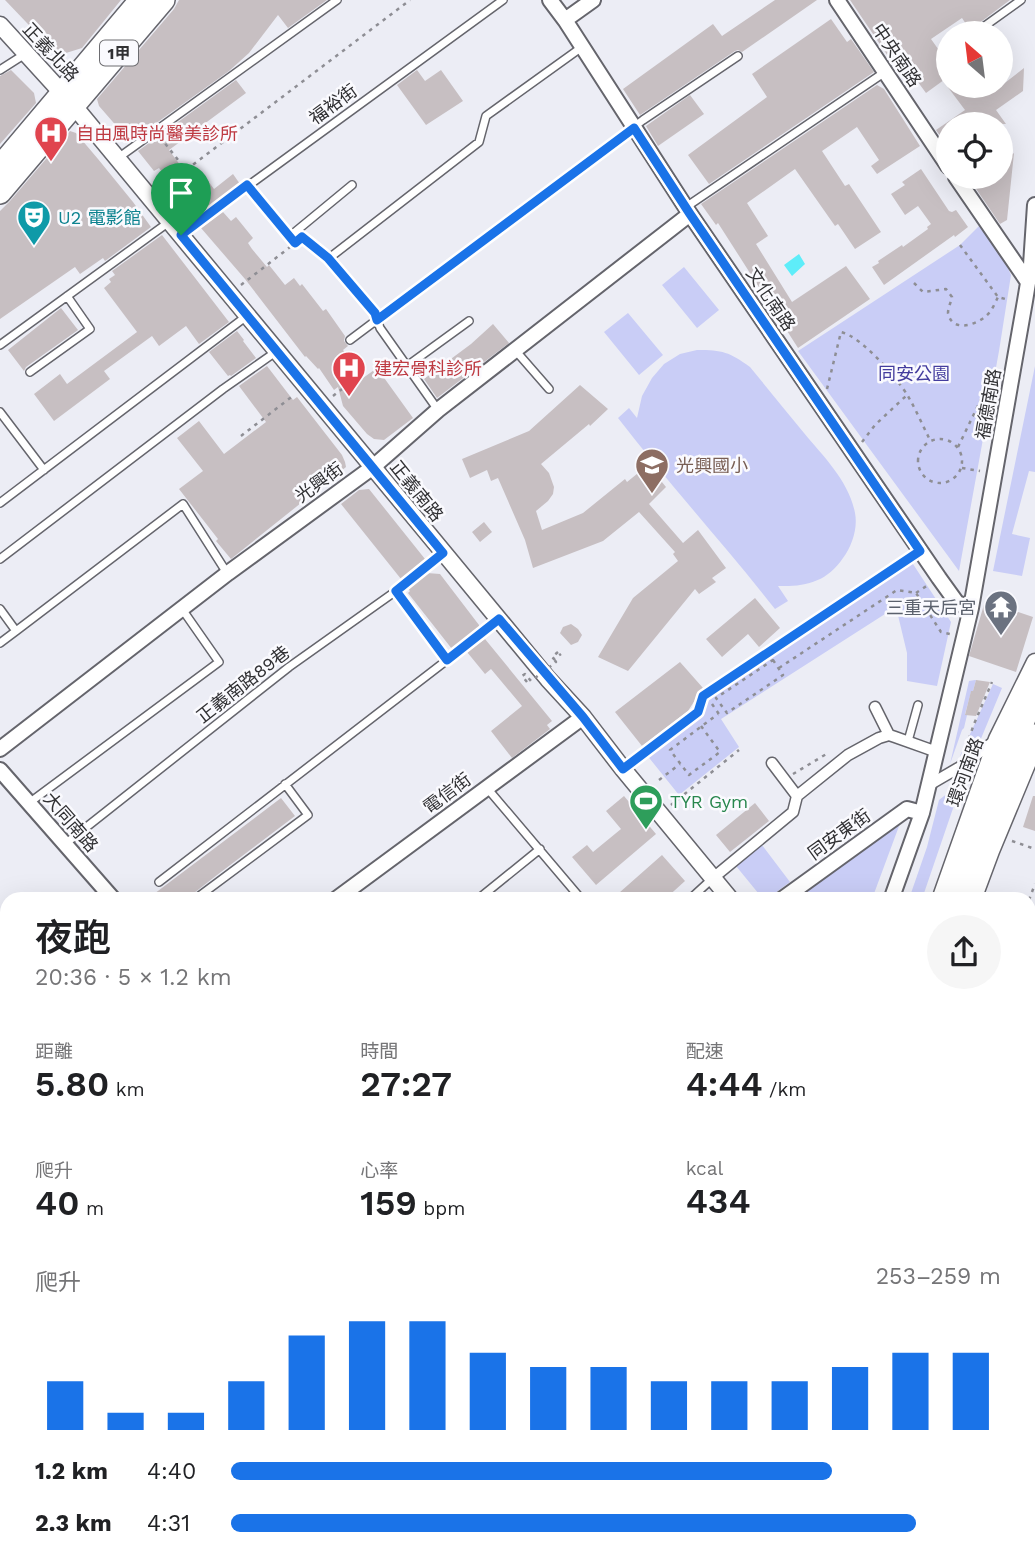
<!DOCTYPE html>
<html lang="zh-TW">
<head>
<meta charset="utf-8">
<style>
  :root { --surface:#fff; --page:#f6f6f6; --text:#202124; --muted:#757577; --accent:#1a73e8 }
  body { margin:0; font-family:"Work Sans","Noto Sans TC",sans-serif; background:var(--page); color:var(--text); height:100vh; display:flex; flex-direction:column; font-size:26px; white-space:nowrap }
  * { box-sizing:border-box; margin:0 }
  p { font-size:23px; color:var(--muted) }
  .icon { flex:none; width:38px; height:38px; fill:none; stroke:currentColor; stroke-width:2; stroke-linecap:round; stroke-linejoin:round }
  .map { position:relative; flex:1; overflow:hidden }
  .side { position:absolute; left:0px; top:892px; width:1036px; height:674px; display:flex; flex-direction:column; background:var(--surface); border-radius:21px 21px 0 0; box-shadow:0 7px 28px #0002 }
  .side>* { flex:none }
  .needle { width:46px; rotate:332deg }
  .controls { position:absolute; left:936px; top:21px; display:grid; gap:14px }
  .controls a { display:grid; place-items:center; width:77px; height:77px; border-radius:50%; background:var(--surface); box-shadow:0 7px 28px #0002; font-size:35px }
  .pin { position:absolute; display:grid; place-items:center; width:60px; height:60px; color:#fff; margin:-72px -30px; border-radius:50% 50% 50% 0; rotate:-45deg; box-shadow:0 0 7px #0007 }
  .pin .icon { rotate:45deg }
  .round { display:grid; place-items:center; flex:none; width:74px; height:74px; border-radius:37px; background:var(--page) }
  .summary { display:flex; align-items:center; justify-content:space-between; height:119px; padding:0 35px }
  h1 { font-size:38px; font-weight:600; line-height:52px }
  .figures { display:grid; grid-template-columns:repeat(3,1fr); gap:10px; height:119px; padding:7px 35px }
  .figures div { display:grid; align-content:center }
  .figures b { font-size:35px; font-weight:600 }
  .figures small { font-size:19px; font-weight:400 }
  .figures p { font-size:19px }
  .chart { height:196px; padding:14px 35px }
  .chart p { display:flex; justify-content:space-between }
  .chart svg { width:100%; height:126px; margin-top:7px; stroke:var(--accent); stroke-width:6 }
  ul { padding:0 35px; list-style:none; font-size:23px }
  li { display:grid; grid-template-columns:112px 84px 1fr; align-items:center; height:52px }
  li i { height:18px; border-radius:9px; background:var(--accent) }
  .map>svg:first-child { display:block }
  .green { fill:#c9cdf6 }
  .water { fill:#5eedf9 }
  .building { fill:#c7bfc2 }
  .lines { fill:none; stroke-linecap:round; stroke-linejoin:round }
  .service-casing { stroke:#65656c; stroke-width:10 }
  .pedestrian-casing { stroke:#65656c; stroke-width:13 }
  .minor-casing { stroke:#65656c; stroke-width:18 }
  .tertiary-casing { stroke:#65656c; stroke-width:19 }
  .primary-casing { stroke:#65656c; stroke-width:24 }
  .trunk-casing { stroke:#65656c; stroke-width:26 }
  .path { stroke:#8e8e94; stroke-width:2.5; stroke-dasharray:3.5 5; stroke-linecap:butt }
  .service { stroke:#fff; stroke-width:7 }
  .pedestrian { stroke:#fff; stroke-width:10 }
  .minor { stroke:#fff; stroke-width:14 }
  .tertiary { stroke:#fff; stroke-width:16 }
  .primary { stroke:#fff; stroke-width:21 }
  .trunk { stroke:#fff; stroke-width:23 }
  .trunk-bridge-casing { stroke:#65656c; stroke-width:26; stroke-linecap:butt }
  .path-bridge { stroke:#8e8e94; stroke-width:2.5; stroke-dasharray:3.5 5; stroke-linecap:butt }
  .trunk-bridge { stroke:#fff; stroke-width:23 }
  .route-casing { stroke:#fff; stroke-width:14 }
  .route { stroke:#1a73e8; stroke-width:9 }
  .labels { text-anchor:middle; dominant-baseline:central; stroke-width:5; stroke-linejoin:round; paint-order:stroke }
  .shield { fill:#fafafe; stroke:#6d6d71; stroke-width:2 }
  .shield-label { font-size:16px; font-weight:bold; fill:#313134 }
  .street-label { font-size:18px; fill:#313134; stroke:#fafafe }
  .health-label { font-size:18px; fill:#be3a42; stroke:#fafafe; text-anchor:start }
  .culture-label { font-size:18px; fill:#0d838f; stroke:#fafafe; text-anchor:start }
  .park-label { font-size:18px; fill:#443d9e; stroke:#fafafe }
  .education-label { font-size:18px; fill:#785e54; stroke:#fafafe; text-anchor:start }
  .worship-label { font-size:18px; fill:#5b616d; stroke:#fafafe; text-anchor:end }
  .leisure-label { font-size:18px; fill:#27864d; stroke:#fafafe; text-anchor:start }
</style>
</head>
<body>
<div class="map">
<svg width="1035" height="1566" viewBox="0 0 1035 1566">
  <rect width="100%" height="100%" fill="#ecedf5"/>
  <path class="green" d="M979 226 1001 253 1011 275 999 351 959 571 798 351 960 245Z
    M684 267 719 310 697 328 662 285Z
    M628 313 663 355 639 375 604 332Z
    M697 350C723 350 729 352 750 367 768 389 786 411 804 433 823 456 849 481 855 513 858 528 852 546 843 558 827 582 805 587 778 586L788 601 775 609C724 544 668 483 618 418L629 408 637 418 642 396 652 378 664 364 680 354Z
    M1035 366V472L1029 471 1012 534 1030 538 1022 576 993 571Z
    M911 561 951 622 937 686 907 681V653L896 607 721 719 739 747 679 795 646 754 701 714 706 698Z
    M975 680H976L973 691 971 692 965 714 967 715 964 728 962 730 950 764 969 681Z
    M993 684 1002 688 980 741 960 756Z
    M962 782 922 899H909L927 847 939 800Z
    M902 818 872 899 793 900Z
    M762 845 790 882 767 899H763L736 866Z
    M367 1559H416C401 1566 381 1566 367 1559Z"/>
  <path class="water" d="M799 254 805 264 792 276 784 265Z
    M1035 1169V1566H895L898 1559H1029V1186Z"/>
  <path class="building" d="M5 0H121L82 48 66 53 54 51 47 44Z
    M179 0H327L288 28 278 15 249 53 229 71 134 139 124 125 119 129 99 106 97 99 174 9Z
    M775 0H817L742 52 738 50 735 51 640 115 623 89 713 24 722 36Z
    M850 0H1010L970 30 962 18 931 39 948 63V77L926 93 901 59 894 65Z
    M831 19 847 42 851 39 874 72 709 184 688 155 767 97 752 74Z
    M1024 68 1023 91 996 110 1006 124H948V147L936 130 965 110 947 86H1001Z
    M11 70 34 93 36 103 0 144V76Z
    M417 70 425 81 441 70 463 101 426 125 397 85Z
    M236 80 246 93 169 150 189 177 199 169 214 189 233 174 240 184 194 218 183 204 188 200 169 175 166 177 159 168 154 171 138 151Z
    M877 85 884 89 920 146 877 174 871 166 879 160 857 127 822 151 845 186 849 184 881 232 855 249 838 224 835 226 795 169 747 203 768 236 756 244 792 302 846 266 870 299 798 348 718 223 716 225 701 204Z
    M690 95 704 114 658 146 646 126Z
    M70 131 76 133 98 159 133 202 151 227 105 261 103 258 80 274 75 267 0 319V211L10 201Z
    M1014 153 1007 220 1000 224 968 177H1001V163Z
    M921 169 949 211 952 212 956 210 968 227 955 237 954 235 884 285 872 267 879 263 878 261 902 245 903 247 928 229 927 227 931 224 918 206 905 215 891 194 905 185 902 182Z
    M223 212 231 221 236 217 253 238 248 243 252 249 267 267 269 265 285 285 294 278 300 286 302 284 323 311 326 309 345 336 344 341 348 346 343 350 363 378 377 368 413 418 384 440 374 439 367 434 343 406 338 387 334 390 319 368 318 369 306 356 305 357 245 279 201 228Z
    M162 235 229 322 199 344 186 326 159 346 152 336 104 371 110 379 54 421 34 394 60 374 67 384 137 332 104 288 111 282 109 279 115 275 112 271Z
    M61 308 78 330 26 367 24 371 8 350Z
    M493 324 509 343 437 398 424 379 471 344Z
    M237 331 244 340 243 341 256 358 231 376 230 375 228 376 209 352Z
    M267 366 293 400 297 397 342 455 345 462 346 467 231 559 216 541 218 539 179 489 203 471 177 438 199 421 224 454 266 422 239 386Z
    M580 385 608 409 590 426 589 424 541 464 549 473 554 487 553 494 548 501 536 511 542 530 583 513 625 479 627 482 648 465 666 487 649 504 683 543 698 530 726 568 712 578 716 582 699 594 695 589 628 671 598 657 633 598 678 561 673 554 675 552 639 512 603 541 533 568 525 540 498 478 491 481 487 470 470 478 462 459 529 431Z
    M369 489 425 559 401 579 341 504 359 490Z
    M484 522 492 532 480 542 472 532Z
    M427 573 440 574 479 625V628L452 649 408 593 410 591 408 589Z
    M755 598 780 628 759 647 748 634 722 657 706 639Z
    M985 601 1033 617 1016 672 969 656Z
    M571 624 578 629 582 635 578 642 571 645 560 633 563 627Z
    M485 639 552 721 547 725 550 729 512 758 491 731 522 706 491 669 485 674 467 652Z
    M680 662 703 688 698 693 695 700 688 711 642 746 615 712Z
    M976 680 990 682 976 716 965 715 971 691H973Z
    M624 796 656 834 596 885 572 857 587 845 593 852 621 829 606 811Z
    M1033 796H1035V831L1023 827Z
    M281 798 295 816 217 875 185 900H146Z
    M755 803 769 821 730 852 716 835Z
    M662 855 685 881 664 900H611Z"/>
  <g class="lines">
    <g class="service-casing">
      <path id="service" d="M975 33 1021 0
        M0 70 25 54
        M118 158 337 0
        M352 185 295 232 328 259 375 313 380 328 438 410
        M686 207 885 72
        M182 234 503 0
        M328 259 479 142 486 116 582 47
        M350 340 643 120 738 56
        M0 345 169 222
        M515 350 549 389
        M407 366 469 321
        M30 372 90 329 67 296
        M0 412 44 470
        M0 503 248 315
        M0 559 223 389 277 351
        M396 591 447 660
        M0 609 16 631 183 504 227 573
        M0 643 16 631
        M908 741 918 705
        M623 768 698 712 703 696 920 551
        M487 788 582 900
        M29 803 219 662 182 609
        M65 844 289 667 396 591 443 553
        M159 882 499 620
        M194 900 308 815 285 784
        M477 900 540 849
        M689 900 713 878
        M0 1002 7 997
        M1029 1009 1035 992
        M1029 1033H1035
        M1029 1099 1035 1081
        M0 1105 7 1102
        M0 1226 7 1218
        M0 1321 7 1315
        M0 1434 7 1427
        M496 1566 504 1559
        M761 1566 765 1559"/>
    </g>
    <g class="pedestrian-casing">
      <path id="pedestrian" d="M875 707 889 735
        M772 763 797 796
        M929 785 960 767 996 740
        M713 878 793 812 797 796 848 755 879 738 889 735 895 737 937 752"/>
    </g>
    <g class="minor-casing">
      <path id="minor" d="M550 0 565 20 690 214 939 578 957 603 971 608
        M837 0 948 166
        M565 20 593 0
        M956 177 1028 282
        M0 749 228 573 373 467 438 410 690 214
        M0 770 114 900
        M335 900 583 717
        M781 900 907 809 922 813
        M891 900 922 813 971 608 1025 301 1031 265 1035 205
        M0 1150 7 1145
        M0 1332 7 1340
        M148 1559 151 1566
        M692 1559 709 1566
        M54 1566 60 1559"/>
    </g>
    <g class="tertiary-casing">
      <path id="tertiary" d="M0 25 74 106 444 553 548 679 583 717 623 769 731 900
        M940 900 997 739 1035 662
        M621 1566 623 1559"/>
    </g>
    <g class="primary-casing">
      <path id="primary" d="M0 166 140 0
        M0 193 164 0"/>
    </g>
    <g class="trunk-casing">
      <path id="trunk" d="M952 900 973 843 1035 691
        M969 900 988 849 1035 736
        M726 1566 728 1559"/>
    </g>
    <path class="path" d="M160 137 186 170 410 0
      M254 193 286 231
      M960 245 998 297 1009 300
      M914 283 923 292 946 289 952 297C951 302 948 308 948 313 952 333 976 325 986 316 992 311 995 303 998 297
      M241 285 294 244
      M827 389 841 332C862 337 896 377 908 396 916 410 923 426 930 440
      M333 396 364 372
      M241 436 294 395
      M918 461a22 22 0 1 1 44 0a22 22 0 1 1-44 0Z
      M862 442 875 425 907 395
      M958 447 987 387 994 388
      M962 468 980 471
      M916 593 928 585
      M558 652 552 657 554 659 561 654
      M773 660 783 675 727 713 716 698Z
      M779 668 897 590 916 593 941 632 950 634
      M712 704 721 717
      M701 726 720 752 689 775 670 750 718 714
      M966 747 974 724 992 682
      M793 774 828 753
      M659 780 680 764
      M671 805 739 750
      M1012 841 1035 849
      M1029 900 1035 884
      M1029 1150 1035 1133
      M792 1566 794 1559
      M879 1566 882 1559"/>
    <use href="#service" class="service"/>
    <use href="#pedestrian" class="pedestrian"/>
    <use href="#minor" class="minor"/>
    <use href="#tertiary" class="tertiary"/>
    <use href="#primary" class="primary"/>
    <use href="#trunk" class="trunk"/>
    <g class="trunk-bridge-casing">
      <path id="trunk-bridge" d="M708 1566 710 1559"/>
    </g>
    <path class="path-bridge" d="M527 682 522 676 525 674 531 681 556 662 554 659"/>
    <use href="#trunk-bridge" class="trunk-bridge"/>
  </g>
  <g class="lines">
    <g class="route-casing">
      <path id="route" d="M634 128 690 214 920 551 703 696 698 712 623 769 583 717 499 619 447 660 396 591 443 553 181 235 247 185 295 243 302 237 328 258 375 313 377 320Z"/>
    </g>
    <use href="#route" class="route"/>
  </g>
  <defs>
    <g id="hospital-pin" transform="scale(1.75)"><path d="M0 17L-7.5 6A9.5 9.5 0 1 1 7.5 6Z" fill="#e0444e" stroke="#fafafe"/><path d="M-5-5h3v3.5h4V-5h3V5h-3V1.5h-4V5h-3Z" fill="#fff"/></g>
    <g id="theatre-pin" transform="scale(1.75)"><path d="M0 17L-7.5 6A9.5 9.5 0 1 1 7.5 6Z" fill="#0f9aa8" stroke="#fafafe"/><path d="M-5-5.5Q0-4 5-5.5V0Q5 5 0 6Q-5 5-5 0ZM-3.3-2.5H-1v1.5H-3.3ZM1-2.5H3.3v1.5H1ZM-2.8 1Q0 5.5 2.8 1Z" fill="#fff"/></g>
    <g id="school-pin" transform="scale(1.75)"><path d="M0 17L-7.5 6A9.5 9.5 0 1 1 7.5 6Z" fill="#8d6e63" stroke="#fafafe"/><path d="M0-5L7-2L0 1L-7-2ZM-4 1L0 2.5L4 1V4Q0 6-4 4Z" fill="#fff"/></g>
    <g id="temple-pin" transform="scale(1.75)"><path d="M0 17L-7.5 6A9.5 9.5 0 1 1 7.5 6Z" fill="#6b7280" stroke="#fafafe"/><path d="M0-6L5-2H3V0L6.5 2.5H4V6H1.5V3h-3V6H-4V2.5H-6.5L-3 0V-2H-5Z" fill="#fff"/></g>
    <g id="stadium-pin" transform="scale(1.75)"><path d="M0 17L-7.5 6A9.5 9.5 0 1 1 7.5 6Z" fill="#2e9e5b" stroke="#fafafe"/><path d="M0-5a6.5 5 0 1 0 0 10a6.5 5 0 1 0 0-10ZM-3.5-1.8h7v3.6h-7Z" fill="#fff"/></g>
  </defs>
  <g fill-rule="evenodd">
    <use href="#hospital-pin" x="51" y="133"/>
    <use href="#theatre-pin" x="34" y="217"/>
    <use href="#hospital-pin" x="349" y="368"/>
    <use href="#school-pin" x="652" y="465"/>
    <use href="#temple-pin" x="1001" y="607"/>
    <use href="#stadium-pin" x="646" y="801"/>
  </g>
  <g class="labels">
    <rect class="shield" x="100" y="40.5" width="38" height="25" rx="5"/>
    <g class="shield-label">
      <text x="119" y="53">1甲</text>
    </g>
    <g class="street-label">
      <text transform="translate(51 52) rotate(47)">正義北路</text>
      <text transform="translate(897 55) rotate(56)">中央南路</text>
      <text transform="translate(333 104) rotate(-36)">福裕街</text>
      <text transform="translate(771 299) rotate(56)">文化南路</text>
      <text transform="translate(988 404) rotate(-80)">福德南路</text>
      <text transform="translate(319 482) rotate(-36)">光興街</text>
      <text transform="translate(417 491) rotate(51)">正義南路</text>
      <text transform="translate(243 684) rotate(-38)">正義南路89巷</text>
      <text transform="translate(965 772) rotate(-70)">環河南路</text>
      <text transform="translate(447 793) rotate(-37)">電信街</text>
      <text transform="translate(71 822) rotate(49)">大同南路</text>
      <text transform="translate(839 834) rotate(-36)">同安東街</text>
    </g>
    <g class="health-label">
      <text x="76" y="133">自由風時尚醫美診所</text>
      <text x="374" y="368">建宏骨科診所</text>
    </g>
    <g class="culture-label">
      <text x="58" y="217">U2 電影館</text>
    </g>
    <g class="park-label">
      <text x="914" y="373">同安公園</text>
    </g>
    <g class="education-label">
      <text x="676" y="465">光興國小</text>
    </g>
    <g class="worship-label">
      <text x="976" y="607">三重天后宮</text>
    </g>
    <g class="leisure-label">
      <text x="670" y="801">TYR Gym</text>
    </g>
  </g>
</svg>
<div class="controls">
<a><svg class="needle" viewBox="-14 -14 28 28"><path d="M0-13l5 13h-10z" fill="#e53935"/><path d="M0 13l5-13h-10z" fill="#757577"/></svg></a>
<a><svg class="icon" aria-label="locate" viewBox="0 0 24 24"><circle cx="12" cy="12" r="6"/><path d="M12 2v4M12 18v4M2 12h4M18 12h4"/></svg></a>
</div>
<div class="pin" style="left:181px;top:235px;background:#1e9e55"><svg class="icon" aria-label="arrive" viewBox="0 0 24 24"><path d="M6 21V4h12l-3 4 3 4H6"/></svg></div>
<section class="side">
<div class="summary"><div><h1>夜跑</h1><p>20:36 · 5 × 1.2 km</p></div><a class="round"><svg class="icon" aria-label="share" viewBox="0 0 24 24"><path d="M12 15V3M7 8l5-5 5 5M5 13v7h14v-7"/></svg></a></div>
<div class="figures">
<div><p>距離</p><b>5.80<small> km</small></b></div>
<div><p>時間</p><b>27:27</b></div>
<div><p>配速</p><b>4:44<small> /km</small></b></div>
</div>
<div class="figures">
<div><p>爬升</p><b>40<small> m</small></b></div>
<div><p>心率</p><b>159<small> bpm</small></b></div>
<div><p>kcal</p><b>434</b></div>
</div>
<div class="chart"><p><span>爬升</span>253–259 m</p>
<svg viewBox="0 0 160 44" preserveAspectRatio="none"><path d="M5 44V27M15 44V38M25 44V38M35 44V27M45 44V11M55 44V6M65 44V6M75 44V17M85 44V22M95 44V22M105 44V27M115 44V27M125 44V27M135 44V22M145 44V17M155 44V17"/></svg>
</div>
<ul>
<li><b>1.2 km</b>4:40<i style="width:78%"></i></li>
<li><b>2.3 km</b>4:31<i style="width:89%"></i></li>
</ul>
</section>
</div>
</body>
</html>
